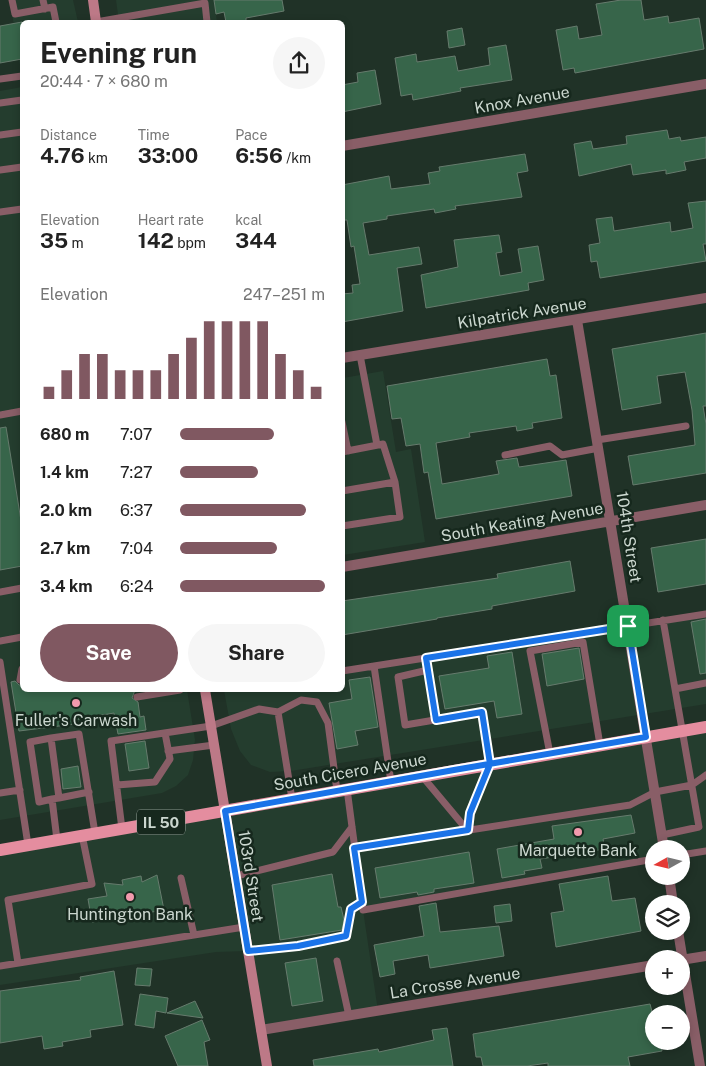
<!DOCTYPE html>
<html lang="en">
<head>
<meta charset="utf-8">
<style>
  :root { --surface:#fff; --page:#f6f6f6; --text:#222; --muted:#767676; --accent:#805861 }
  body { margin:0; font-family:"Public Sans",sans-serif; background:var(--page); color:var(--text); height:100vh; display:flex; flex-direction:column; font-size:19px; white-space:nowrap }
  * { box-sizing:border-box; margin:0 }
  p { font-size:16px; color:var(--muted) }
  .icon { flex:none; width:28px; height:28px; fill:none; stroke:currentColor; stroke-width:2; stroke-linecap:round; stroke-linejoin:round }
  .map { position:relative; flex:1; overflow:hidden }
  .details { position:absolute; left:20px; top:20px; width:325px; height:672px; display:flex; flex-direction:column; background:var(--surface); border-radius:8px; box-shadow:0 2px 8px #0003 }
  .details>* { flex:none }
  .needle { width:32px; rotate:262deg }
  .controls { position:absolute; left:645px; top:840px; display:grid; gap:10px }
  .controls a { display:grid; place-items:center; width:45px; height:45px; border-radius:50%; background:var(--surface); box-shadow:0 2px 8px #0003; font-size:25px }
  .pin { position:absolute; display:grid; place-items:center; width:42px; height:42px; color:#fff; margin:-21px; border-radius:10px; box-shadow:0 2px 8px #0006 }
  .round { display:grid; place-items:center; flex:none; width:52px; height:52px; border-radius:26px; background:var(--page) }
  .summary { display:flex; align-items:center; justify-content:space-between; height:85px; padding:0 20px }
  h1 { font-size:28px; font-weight:700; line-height:38px }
  .metrics { display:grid; grid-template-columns:repeat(3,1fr); gap:8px; height:85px; padding:5px 20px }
  .metrics div { display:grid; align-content:center }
  .metrics b { font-size:21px; font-weight:700 }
  .metrics small { font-size:14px; font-weight:400 }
  .metrics p { font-size:14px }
  .chart { height:140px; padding:10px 20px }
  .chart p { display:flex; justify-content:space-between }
  .chart svg { width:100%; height:90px; margin-top:5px; stroke:var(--accent); stroke-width:6 }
  .primary-button { display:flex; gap:10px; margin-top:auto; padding:10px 20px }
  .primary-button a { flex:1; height:58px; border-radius:30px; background:var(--accent); color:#fff; font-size:20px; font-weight:700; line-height:58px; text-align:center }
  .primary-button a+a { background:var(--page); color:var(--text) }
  ul { padding:0 20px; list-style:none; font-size:16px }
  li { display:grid; grid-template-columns:80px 60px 1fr; align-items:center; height:38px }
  li i { height:12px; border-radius:6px; background:var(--accent) }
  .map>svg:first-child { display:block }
  .built { fill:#243d2e }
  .building { fill:#37654a; stroke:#667b6d }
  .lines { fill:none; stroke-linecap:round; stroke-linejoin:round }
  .service { stroke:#895e67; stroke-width:7 }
  .minor { stroke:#895e67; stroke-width:10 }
  .secondary { stroke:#bd7987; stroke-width:10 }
  .primary { stroke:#e48d9f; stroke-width:12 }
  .route-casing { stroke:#fff; stroke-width:10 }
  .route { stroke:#1a73e8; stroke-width:6 }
  .poi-dot { fill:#f29aad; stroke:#16281d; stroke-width:2 }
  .labels { text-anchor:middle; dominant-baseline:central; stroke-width:5; stroke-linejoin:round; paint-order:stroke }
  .shield { fill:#16281d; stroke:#95a29a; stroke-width:1 }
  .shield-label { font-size:15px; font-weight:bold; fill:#cbd7cf }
  .street-label { font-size:16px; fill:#cbd7cf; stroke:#16281d }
  .poi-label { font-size:16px; fill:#cbd7cf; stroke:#16281d }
</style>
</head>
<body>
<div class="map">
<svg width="706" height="1066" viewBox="0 0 706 1066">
  <rect width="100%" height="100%" fill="#203227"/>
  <path class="built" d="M10 0H73L78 22H22V78Z
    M116 0H214L217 22H119Z
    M22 87V690H187L195 740 193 760 188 775 176 786 162 793 0 820V91Z
    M383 371 396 452 411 449 425 542 343 555V378Z
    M706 614V704L291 771 270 772 251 765 240 751 231 729 224 690H342L343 671Z
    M706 727V851L681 855V849H654V859L363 910 378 1011 261 1030 247 951 216 952 0 985V850Z"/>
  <path class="building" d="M214 0H282L284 11 246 18V22H226L224 12 216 14Z
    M621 0H641L644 20 668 16 669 23 699 18 704 49 575 73 574 68 563 70 556 30 577 26 579 39 602 35 596 4Z
    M22 22V59L0 63V26Z
    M462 28 465 45 449 48 447 31Z
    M506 45 512 80 460 88 461 91 413 100 412 94 401 96 395 58 416 54 417 62 455 56 458 71 490 65 488 48Z
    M375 70 381 104 342 112V85L358 82 357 73Z
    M667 130 669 139 680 137 681 141 706 137V158L684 162 686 170 666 174V170L633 175 631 164 579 176 574 144 591 141 593 149 627 144 626 136Z
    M525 154 528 171 517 173 522 197 455 206 456 209 435 213 434 209 387 216V219L363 223 369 255 419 247 422 264 397 268 403 311 342 322V294L353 293 352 285 360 284 354 246 351 247 347 220H342V185L389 176 391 189 430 184 428 173 440 171 439 167Z
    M706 201V244H703L706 261 600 278 597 261 591 262 589 245 600 243 596 219 612 217 614 231 670 222 671 232 693 228 688 203Z
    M499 235 502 252 496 253 500 276 522 272 518 249 538 246 544 280 528 283 529 290 426 308 421 275 458 267 454 240Z
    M706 333V406H703L706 424V473L633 485 628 456 695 445 692 410 685 372 657 376 661 403 622 410 612 349Z
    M547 359 550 376 556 375 562 418 532 423 533 428 517 431 516 426 469 433 470 437 436 443 442 484 499 474 496 461 517 458 519 467 566 460 572 496 436 519 428 472 424 473 420 444 406 446 401 418 392 419 387 386Z
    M6 427 22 527V566L0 570V428Z
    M706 539V584L658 592 651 548Z
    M570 561 575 591 492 606V609L437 618V619L342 635V601L498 578 497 574Z
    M706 619V673L700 674 691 622Z
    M579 648 584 679 547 686 542 654Z
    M512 652 522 714 497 718 494 701 445 709 439 676 489 668 487 656Z
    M370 677 378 727 355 731 358 745 337 749 329 703 352 699 349 680Z
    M15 681 19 685H22V690H135L132 698 138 702 140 717 144 716 146 730 118 734 114 713 74 720 75 724 19 731 11 682Z
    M145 741 149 768 129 771 125 744Z
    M78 766 81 787 63 789 61 769Z
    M631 815 635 833 603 839 605 849 540 859 542 868 524 871 525 874 502 878 497 849 554 839 552 826Z
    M469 852 474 883 434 889V892L418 895 417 892 380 898 375 868Z
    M332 874 338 907H341L344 920 342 930 280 940 272 885Z
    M157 875 164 910 92 922 88 899 107 896 104 883 123 885 122 880 141 876 142 882Z
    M608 876 612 901 635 898 641 931 556 947 551 913 564 911 559 884Z
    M436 903 440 932 499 926 504 956 430 968 428 955 393 961 395 974 380 977 374 945 424 936 419 906Z
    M510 904 512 921 496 923 494 906Z
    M316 958 323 1001 292 1006 285 963Z
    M137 968 152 969 150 986 135 985Z
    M114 971 123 1025 90 1030 91 1037 62 1042 63 1046 44 1049 42 1036 0 1043V991L81 980 80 977Z
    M140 994 168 998 166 1013 156 1011 154 1028 135 1025Z
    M195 1001 203 1018 167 1013Z
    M650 1004 654 1019V1041H660L662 1051 628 1057 630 1066H548V1063L527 1066H483L481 1057H476L473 1034Z
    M202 1020 210 1040 204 1042 208 1066H178L165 1036Z
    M447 1028 453 1066H314L313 1060 378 1049 379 1052 434 1040 432 1030Z"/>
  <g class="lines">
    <path class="service" d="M12 0 15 14 53 7 56 22
      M43 0 45 9
      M96 22 205 3 207 22
      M0 79 22 76
      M0 103 22 100
      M0 135 22 132
      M0 170 22 167
      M0 212 22 209
      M360 355 377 445
      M0 415 22 411
      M342 422 348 451
      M597 440 686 426
      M342 452 383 444 395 482 400 517 342 526
      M505 455 550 446 562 455 599 448
      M342 491 395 482
      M0 592 22 588
      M0 641 22 637
      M0 662 28 845
      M374 666 391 782
      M342 671 706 614
      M20 680 22 669
      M675 689 706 683
      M137 697 180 690
      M278 712 301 700 317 702 328 723 337 791
      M51 738 30 742 39 802 52 799
      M168 751 214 745
      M550 754 530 651 583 642 600 745
      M422 776 468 831 470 813 490 764 482 712 405 725 398 677 428 670 436 720
      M117 785 155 782 170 759 165 733
      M347 789 363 910 654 859
      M0 793 20 790
      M59 798 89 792
      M122 829 111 741 211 726 259 709 278 712 292 799
      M662 835 699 827 663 620
      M57 840 52 799 59 798 51 738 79 734 95 833
      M354 848 630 805 655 792 692 785 706 775
      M681 855 706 851
      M236 876 333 852 352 827
      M181 878 194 935
      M248 951 298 946 346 936 351 909 362 902
      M337 961 349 1016
      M18 963 8 900 92 884 82 835
      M0 966 244 927"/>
    <path class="minor" d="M342 146 706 84
      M577 320 664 849
      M342 358 706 298
      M342 567 706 505
      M669 876 673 904
      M678 931 700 1066
      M681 960 706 956
      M261 1030 654 965"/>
    <path class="secondary" d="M93 0 96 22
      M205 690 267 1066"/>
    <path class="primary" d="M0 850 706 727"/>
  </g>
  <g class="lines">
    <g class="route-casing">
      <path id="route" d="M628 626 646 737C582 748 518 759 454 770L225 811 248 951 298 946 346 936 351 909 362 902 354 848 468 830 470 813 490 764 482 712 436 720 426 658 628 626"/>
    </g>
    <use href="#route" class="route"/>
  </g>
  <g class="poi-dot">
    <circle cx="76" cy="703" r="5"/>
    <circle cx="578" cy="832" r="5"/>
    <circle cx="130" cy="897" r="5"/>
  </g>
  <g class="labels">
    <rect class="shield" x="137" y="809.5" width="48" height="25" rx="4"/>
    <g class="shield-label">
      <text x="161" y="822">IL 50</text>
    </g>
    <g class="street-label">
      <text transform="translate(522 100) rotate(-10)">Knox Avenue</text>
      <text transform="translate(522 313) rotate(-9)">Kilpatrick Avenue</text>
      <text transform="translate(522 522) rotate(-10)">South Keating Avenue</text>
      <text transform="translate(629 537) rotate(81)">104th Street</text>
      <text transform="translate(350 772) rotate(-10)">South Cicero Avenue</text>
      <text transform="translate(251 876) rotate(81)">103rd Street</text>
      <text transform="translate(455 983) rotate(-9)">La Crosse Avenue</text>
    </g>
    <g class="poi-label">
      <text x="76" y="720">Fuller's Carwash</text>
      <text x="578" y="850">Marquette Bank</text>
      <text x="130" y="914">Huntington Bank</text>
    </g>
  </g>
</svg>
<div class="controls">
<a><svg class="needle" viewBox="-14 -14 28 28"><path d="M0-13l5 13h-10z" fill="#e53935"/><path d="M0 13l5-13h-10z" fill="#767676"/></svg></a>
<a><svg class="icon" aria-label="layers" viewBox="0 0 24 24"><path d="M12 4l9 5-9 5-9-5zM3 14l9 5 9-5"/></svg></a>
<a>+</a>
<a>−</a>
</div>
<div class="pin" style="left:628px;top:626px;background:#1e9e55"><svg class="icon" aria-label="arrive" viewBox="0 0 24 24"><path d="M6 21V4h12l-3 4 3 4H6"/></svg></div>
<section class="details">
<div class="summary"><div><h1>Evening run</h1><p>20:44 · 7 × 680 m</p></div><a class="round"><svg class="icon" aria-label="share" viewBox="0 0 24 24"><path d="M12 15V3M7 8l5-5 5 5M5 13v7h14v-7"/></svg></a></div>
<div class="metrics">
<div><p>Distance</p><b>4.76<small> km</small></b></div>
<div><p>Time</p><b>33:00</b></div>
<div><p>Pace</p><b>6:56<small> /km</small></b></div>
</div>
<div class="metrics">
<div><p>Elevation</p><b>35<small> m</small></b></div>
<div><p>Heart rate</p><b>142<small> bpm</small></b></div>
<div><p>kcal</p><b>344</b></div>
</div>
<div class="chart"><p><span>Elevation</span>247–251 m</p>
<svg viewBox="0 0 160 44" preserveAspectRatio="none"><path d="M5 44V38M15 44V30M25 44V22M35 44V22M45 44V30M55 44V30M65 44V30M75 44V22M85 44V14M95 44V6M105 44V6M115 44V6M125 44V6M135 44V22M145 44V30M155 44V38"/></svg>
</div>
<ul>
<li><b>680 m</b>7:07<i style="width:65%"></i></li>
<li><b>1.4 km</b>7:27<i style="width:54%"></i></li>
<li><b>2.0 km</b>6:37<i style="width:87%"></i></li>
<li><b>2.7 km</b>7:04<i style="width:67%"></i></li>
<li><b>3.4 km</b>6:24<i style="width:100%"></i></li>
</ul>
<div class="primary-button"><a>Save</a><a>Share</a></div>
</section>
</div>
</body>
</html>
